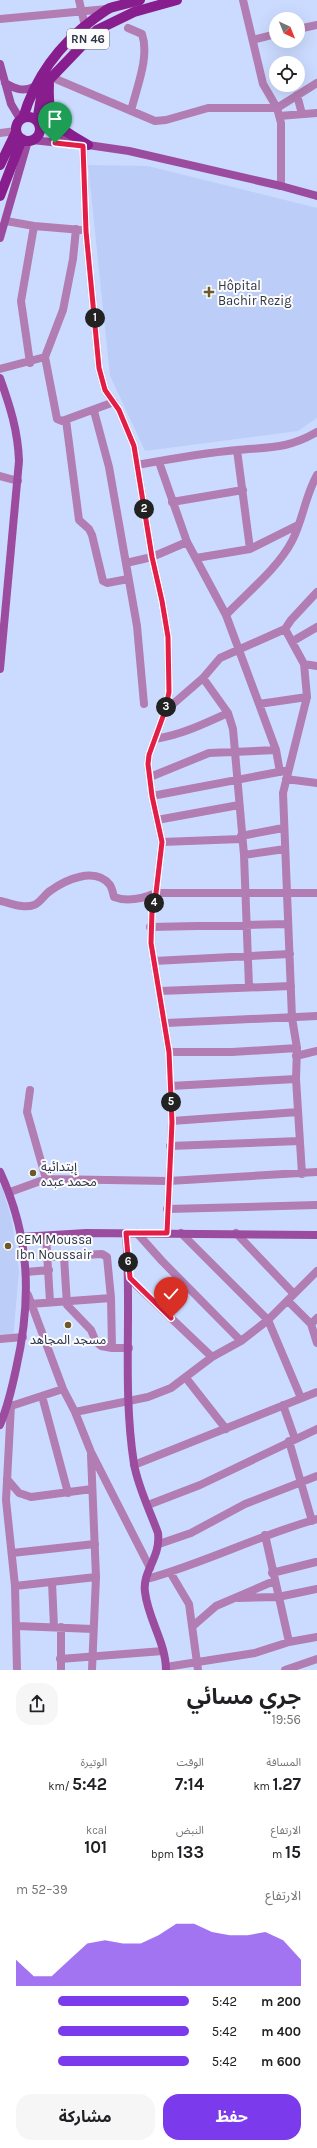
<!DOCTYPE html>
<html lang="ar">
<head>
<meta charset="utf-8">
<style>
  :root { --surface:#fff; --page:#f6f6f6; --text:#202124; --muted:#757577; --accent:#7c3aed }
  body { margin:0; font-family:Karla,"Noto Sans Arabic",sans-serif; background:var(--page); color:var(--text); direction:rtl; height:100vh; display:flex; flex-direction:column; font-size:15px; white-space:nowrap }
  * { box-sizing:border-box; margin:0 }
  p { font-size:13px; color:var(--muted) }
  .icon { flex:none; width:22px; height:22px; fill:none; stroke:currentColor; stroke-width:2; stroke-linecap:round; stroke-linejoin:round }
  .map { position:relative; height:1670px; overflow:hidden; direction:ltr }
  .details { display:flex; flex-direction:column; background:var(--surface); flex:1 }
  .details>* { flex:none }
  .needle { width:26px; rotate:137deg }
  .controls { position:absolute; left:269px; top:12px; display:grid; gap:8px }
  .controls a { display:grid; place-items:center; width:36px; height:36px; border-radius:50%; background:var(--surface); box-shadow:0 4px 16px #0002; font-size:20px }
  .pin { position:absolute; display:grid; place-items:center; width:34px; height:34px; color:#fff; margin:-41px -17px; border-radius:50% 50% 50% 0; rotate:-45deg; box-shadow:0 0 4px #0007 }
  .pin .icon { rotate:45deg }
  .km { position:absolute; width:20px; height:20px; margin:-10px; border-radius:50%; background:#222; color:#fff; font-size:11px; line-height:20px; text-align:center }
  .round { display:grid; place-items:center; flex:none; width:42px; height:42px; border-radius:16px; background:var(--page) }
  .overview { display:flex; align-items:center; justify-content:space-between; height:68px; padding:0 16px }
  h1 { font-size:22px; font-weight:700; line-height:30px }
  .stats { display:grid; grid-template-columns:repeat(3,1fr); gap:6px; height:68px; padding:4px 16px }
  .stats div { display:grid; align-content:center }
  .stats b { font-size:17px; font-weight:700 }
  .stats small { font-size:11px; font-weight:400 }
  .stats p { font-size:11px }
  .chart { height:112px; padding:8px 16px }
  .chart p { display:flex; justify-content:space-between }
  .chart svg { width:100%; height:72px; margin-top:4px; fill:var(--accent); opacity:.7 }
  .button { display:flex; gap:8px; margin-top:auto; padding:8px 16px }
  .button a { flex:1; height:46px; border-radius:16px; background:var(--accent); color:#fff; font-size:16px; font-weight:700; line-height:46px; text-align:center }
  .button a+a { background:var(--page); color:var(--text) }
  ul { padding:0 16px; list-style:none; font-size:13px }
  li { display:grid; grid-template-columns:64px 48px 1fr; align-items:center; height:30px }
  li i { height:10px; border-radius:5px; background:var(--accent) }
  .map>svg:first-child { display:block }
  .built { fill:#bccef7 }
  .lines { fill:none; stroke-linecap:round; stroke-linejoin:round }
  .street { stroke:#b27db3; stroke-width:8 }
  .secondary { stroke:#9b4c9e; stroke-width:8 }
  .primary { stroke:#881e8d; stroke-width:10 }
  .route-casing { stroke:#fff; stroke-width:8 }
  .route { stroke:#e11d48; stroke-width:5 }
  .poi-dot { fill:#6d5828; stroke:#fcfcfc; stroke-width:1.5 }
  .labels { text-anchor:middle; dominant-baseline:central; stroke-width:4; stroke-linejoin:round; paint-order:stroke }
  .shield { fill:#fcfcfc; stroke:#6c717d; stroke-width:1 }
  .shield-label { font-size:12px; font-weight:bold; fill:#2e3547 }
  .poi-label { font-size:13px; fill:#2e3547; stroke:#fcfcfc; text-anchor:start }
</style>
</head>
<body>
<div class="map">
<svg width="317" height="1670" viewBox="0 0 317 1670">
  <rect width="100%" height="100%" fill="#cbdbff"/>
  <path class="built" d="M88 165 148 166 317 208V418L298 431 145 451 110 376Z
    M0 1185 3 1189 12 1221 19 1271 13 1339 0 1340Z"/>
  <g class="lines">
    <path class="street" d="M79 0 85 26
      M243 0 263 84 277 108 281 123V186
      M0 19 107 9
      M128 28 142 34C150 57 136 89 131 111
      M298 29 317 25
      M253 40 276 34
      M51 77 155 121 166 120 208 108H277L317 83
      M297 95 302 114
      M279 116 317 113
      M0 133 16 131
      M83 145 86 231 99 368 105 390 119 410 134 446 152 557 162 601 168 637 169 692 165 711 149 755 148 764 152 796 162 842 156 893 152 912 151 943 169 1052 172 1121 167 1233
      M6 221 34 226 82 230
      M76 229 73 259 63 310 45 357 57 419 62 421 114 402
      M30 363 21 301 34 226
      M0 369 45 357
      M94 411 109 467 137 626 144 704
      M66 420 79 520 89 529 92 535 103 581 107 583 128 579
      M237 450 250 549
      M159 462 187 542 226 615 276 750 280 772
      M137 465C170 459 204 453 237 450 270 447 288 449 317 432
      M0 476 18 481
      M172 502 243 490
      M196 558 250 549 298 525
      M126 563 152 557 187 542
      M226 615C247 593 278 568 292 541 303 520 305 496 317 475
      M293 641 317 627
      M304 664 317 666
      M203 678 228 713 233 729 244 855 249 987
      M259 704 307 697
      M165 711 203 678 220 658 285 629
      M155 739C181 735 204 724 228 713
      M150 777 209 753 276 750
      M286 779 317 783
      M152 796 284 771
      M157 820 239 805
      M241 836 283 828
      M162 842 241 839
      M244 855 285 849
      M0 901C11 903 23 909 34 905 40 903 45 894 50 891 65 880 95 866 110 885 112 888 113 893 114 897 127 902 144 898 156 893H317
      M150 927 288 924
      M154 961 290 954
      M160 991 291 986
      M166 1023 317 1016
      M169 1052H232L297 1048
      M296 1056 317 1051
      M171 1086 296 1079
      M30 1090 27 1112 46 1179
      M172 1121 298 1112
      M170 1146 300 1141
      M302 1174 296 1079 297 1048 292 1018 283 793 307 697 304 664 285 629 291 620 317 592
      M10 1192 46 1179 169 1181 317 1172
      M167 1209 317 1205
      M137 1233 162 1261 241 1341
      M181 1233 268 1320 301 1398
      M236 1233 294 1294
      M46 1236 50 1302
      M47 1257 102 1254 107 1257 111 1298 112 1348
      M64 1257 67 1305 91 1330 96 1342 101 1346 112 1348H129
      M26 1272 49 1270
      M130 1279 212 1357
      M28 1295 63 1389 75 1412 91 1452 150 1568
      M288 1301 311 1324 317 1343
      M30 1304 111 1298
      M311 1324 317 1318
      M0 1339 23 1337
      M186 1378 226 1429
      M42 1396 68 1493
      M11 1405 6 1500 15 1586 17 1670
      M283 1405 295 1439
      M8 1407 63 1389
      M75 1412 148 1397 171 1388 212 1357 241 1341 268 1320 317 1271
      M289 1441 312 1521
      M91 1455 96 1577 92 1670
      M134 1465 317 1392
      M7 1479 19 1493 31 1497 92 1489
      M148 1505 200 1485 317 1429
      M265 1535 289 1642
      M159 1544 191 1533 245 1504 317 1476
      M12 1553 95 1544
      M170 1572 189 1604 198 1670
      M272 1573 316 1562
      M147 1579C205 1563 259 1535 317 1519
      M52 1582 54 1627
      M15 1586 96 1577
      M238 1598 278 1597 317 1589
      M17 1626 93 1629
      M193 1626 216 1606 274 1581
      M61 1627V1670
      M60 1659 163 1651
      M166 1667 255 1653 289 1642 317 1637
      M285 1670 317 1659"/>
    <path class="secondary" d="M0 64 11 104 20 119
      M5 83C16 89 22 92 34 87
      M40 127 88 145 129 151 281 186 317 196
      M32 140 79 145
      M0 238 28 141
      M0 378C10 406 18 431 19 461L0 669
      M0 1172C30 1237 32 1299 16 1369 12 1388 8 1406 0 1425
      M126 1233C132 1310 122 1387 134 1464 138 1487 150 1511 158 1533 161 1558 142 1571 145 1592 148 1619 166 1643 166 1670
      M21 1237 86 1233 317 1235"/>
    <path class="primary" d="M49 84C47 123 56 126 88 145
      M16 129a12 12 0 1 1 24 0a12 12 0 1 1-24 0Z
      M23 118C35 77 61 43 95 18 100 15 105 10 110 8 120 5 130 3 140 0
      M37 121 42 92 49 80 97 30 134 12 177 0
      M0 165 16 132
      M0 196 22 139"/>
  </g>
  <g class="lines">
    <g class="route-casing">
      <path id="route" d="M55 143 83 146 86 231 99 368 105 390 119 410 134 446 152 557 162 601 168 637 169 692 165 711 149 755 148 764 152 796 162 842 156 893 152 912 151 943 169 1052 172 1122 167 1233H126L130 1278 171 1318"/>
    </g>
    <use href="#route" class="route"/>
  </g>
  <g class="poi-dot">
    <path d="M207 286h4v4h4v4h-4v4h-4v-4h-4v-4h4z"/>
    <circle cx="33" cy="1173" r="4"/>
    <circle cx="8" cy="1246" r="4"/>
    <circle cx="68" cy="1325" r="4"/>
  </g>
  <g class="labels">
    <rect class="shield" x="67" y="29" width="42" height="20" rx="3"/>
    <g class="shield-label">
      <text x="88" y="39">RN 46</text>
    </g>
    <g class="poi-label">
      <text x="218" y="285">Hôpital<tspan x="218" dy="15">Bachir Rezig</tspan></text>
      <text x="41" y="1166">إبتدائية<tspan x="41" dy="15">محمد عبده</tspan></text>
      <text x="16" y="1239">CEM Moussa<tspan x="16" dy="15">Ibn Noussair</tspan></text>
      <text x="68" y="1339" text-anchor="middle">مسجد المجاهد</text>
    </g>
  </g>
</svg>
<div class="controls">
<a><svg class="needle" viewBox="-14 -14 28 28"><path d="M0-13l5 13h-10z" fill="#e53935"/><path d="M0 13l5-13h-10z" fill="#757577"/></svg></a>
<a><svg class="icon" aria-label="locate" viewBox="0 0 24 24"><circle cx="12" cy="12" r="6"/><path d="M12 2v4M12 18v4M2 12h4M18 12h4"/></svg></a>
</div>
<div class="pin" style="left:55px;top:143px;background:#1e9e55"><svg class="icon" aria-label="arrive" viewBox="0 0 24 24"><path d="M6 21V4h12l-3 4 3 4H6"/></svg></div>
<div class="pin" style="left:171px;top:1318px;background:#d93025"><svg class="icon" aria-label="check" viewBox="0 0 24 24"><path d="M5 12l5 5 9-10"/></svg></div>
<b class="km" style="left:95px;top:318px">1</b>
<b class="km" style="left:144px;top:509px">2</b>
<b class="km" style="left:166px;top:707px">3</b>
<b class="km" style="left:154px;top:903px">4</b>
<b class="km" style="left:171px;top:1102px">5</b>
<b class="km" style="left:128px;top:1262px">6</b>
</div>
<section class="details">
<div class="overview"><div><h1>جري مسائي</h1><p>19:56</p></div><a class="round"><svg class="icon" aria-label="share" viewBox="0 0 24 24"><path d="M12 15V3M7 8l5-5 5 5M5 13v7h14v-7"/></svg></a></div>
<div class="stats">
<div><p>المسافة</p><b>1.27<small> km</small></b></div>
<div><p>الوقت</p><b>7:14</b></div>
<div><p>الوتيرة</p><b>5:42<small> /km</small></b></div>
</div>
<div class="stats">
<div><p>الارتفاع</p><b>15<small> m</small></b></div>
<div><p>النبض</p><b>133<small> bpm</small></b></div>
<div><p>kcal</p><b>101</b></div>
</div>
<div class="chart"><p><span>الارتفاع</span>39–52 m</p>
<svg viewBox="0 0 160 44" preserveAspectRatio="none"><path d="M0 44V28L10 38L20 38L30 28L40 18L50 16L60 18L70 18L80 13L90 6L100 6L110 11L120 13L130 13L140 11L150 16L160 28V44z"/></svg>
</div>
<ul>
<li><b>200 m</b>5:42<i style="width:76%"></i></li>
<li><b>400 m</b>5:42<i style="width:76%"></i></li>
<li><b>600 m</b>5:42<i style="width:76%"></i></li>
</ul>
<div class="button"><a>حفظ</a><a>مشاركة</a></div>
</section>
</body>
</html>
